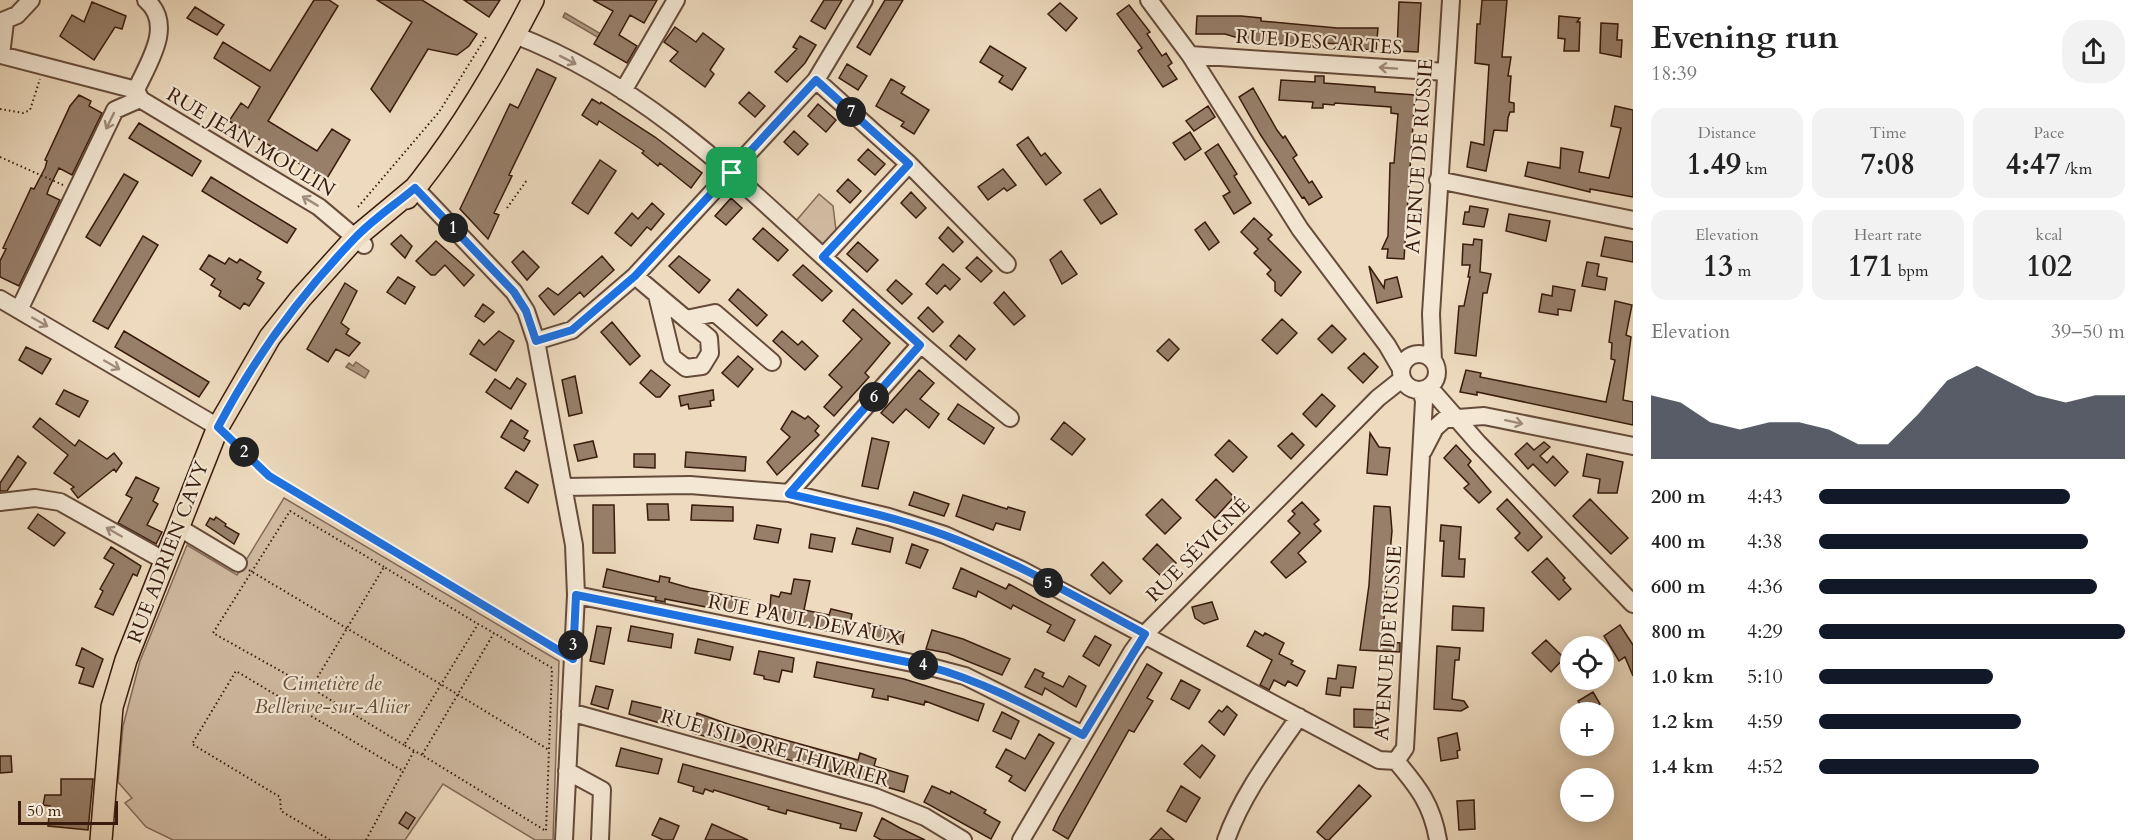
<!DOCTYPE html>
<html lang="en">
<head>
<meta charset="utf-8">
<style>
  :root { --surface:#fff; --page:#f2f2f2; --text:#222; --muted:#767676; --accent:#111827 }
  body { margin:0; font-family:Cardo,serif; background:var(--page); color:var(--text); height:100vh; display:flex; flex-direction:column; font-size:22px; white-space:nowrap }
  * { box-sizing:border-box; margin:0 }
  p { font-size:20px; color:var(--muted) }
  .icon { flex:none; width:33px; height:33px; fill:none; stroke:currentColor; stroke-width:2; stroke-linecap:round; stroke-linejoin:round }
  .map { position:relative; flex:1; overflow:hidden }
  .panel { display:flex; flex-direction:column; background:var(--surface); width:510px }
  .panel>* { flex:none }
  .tools { position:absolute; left:1560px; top:636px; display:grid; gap:12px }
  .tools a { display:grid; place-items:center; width:54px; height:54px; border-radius:50%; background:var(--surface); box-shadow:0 3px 15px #0003; font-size:30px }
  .scale { position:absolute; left:18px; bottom:15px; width:100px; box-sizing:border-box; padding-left:6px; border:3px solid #391b0d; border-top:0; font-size:16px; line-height:21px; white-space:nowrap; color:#391b0d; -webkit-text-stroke:4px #f4e8d5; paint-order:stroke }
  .pin { position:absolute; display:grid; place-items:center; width:51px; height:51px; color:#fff; margin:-26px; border-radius:12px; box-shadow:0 3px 9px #0006 }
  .km { position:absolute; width:30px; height:30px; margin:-15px; border-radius:50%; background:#222; color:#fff; font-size:16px; line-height:30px; text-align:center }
  .round { display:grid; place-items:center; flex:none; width:63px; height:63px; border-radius:24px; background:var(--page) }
  .summary { display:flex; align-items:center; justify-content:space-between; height:102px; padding:0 18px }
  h1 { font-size:33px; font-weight:700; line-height:45px }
  .stats { display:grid; grid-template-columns:repeat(3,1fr); gap:9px; height:102px; padding:6px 18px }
  .stats div { display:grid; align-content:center; border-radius:15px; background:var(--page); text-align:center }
  .stats b { font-size:30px; font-weight:700 }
  .stats small { font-size:16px; font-weight:400 }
  .stats p { font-size:16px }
  .chart { height:168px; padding:12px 18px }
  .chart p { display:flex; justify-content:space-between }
  .chart svg { width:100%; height:108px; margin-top:6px; fill:var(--accent); opacity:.7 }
  ul { padding:0 18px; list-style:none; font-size:20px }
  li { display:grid; grid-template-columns:96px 72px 1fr; align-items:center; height:45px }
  li i { height:15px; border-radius:8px; background:var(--accent) }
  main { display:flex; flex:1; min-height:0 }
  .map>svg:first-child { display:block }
  .green { fill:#cfbaa1; stroke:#846a57; stroke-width:1.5 }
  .water { fill:#b09a82; stroke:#806753; stroke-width:1.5 }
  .building { fill:#977f6a; stroke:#391b0d; stroke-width:1.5 }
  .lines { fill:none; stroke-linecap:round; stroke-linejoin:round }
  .minor-casing { stroke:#664b3a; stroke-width:20 }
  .major-casing { stroke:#391b0d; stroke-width:24 }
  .path { stroke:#391b0d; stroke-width:2; stroke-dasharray:1.5 3; stroke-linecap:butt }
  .minor { stroke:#f4e8d5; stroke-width:16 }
  .major { stroke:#eedbbf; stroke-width:21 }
  .oneway { stroke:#a08c7b }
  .route-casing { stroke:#fff; stroke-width:12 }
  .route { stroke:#1a73e8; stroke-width:8 }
  .labels { text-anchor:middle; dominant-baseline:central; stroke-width:4.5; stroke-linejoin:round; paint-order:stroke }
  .street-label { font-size:20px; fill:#391b0d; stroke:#f4e8d5 }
  .park-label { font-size:20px; font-style:italic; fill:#664b39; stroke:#f4e8d5 }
</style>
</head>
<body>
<main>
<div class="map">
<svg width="1633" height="840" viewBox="0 0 1633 840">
  <rect width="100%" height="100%" fill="#eedbbf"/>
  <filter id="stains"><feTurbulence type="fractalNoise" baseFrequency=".00333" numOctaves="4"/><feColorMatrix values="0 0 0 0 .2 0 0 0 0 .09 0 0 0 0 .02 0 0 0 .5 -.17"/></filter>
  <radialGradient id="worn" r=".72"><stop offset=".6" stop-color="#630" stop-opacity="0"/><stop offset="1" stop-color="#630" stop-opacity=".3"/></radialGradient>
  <path class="green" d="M819 194 833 206 836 230 823 244 796 221Z
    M284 498 559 661 553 840H535L443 784 405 840H173L146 827 125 803 132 798 118 782 123 726 140 661 187 545 237 575Z"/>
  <path class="water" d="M565 13 601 34 599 38 563 17Z
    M356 362 369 371 365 378 346 367 349 363 353 366Z"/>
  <path class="building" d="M314 0H329L338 6 268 121 317 151 332 129 350 140 326 180 229 121 241 103 248 108 260 87 214 58 223 42 270 71Z
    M377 0H422L477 34 469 46 457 55 428 49 390 112 371 89 412 22Z
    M464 0H500L489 17Z
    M593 0H657L644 23 630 15 619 35 637 46 627 63 594 44 613 11Z
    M824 0H842L825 29 811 21Z
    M885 0H903L870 55 857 47Z
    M1482 0H1507L1502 57H1511L1508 76H1511L1509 102 1514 103V112H1510L1508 118 1507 131 1494 130 1486 171 1467 167 1471 142 1484 145 1489 65 1475 63 1477 24H1480Z
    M92 2 126 16 122 29 115 27 94 60 60 36 72 15 84 22Z
    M1399 2 1421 3 1418 52 1397 51Z
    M1060 3 1077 18 1066 31 1048 14Z
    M1129 5 1150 32 1147 34 1162 56 1166 53 1172 63 1168 66 1177 79 1163 87 1138 51 1142 48 1117 14Z
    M195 7 224 25 217 35 187 18Z
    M1197 16H1241L1261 18V21L1337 28H1378L1376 50 1356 49V45L1323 43V46L1252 42 1225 34H1196Z
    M1559 16 1580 18 1577 22H1580L1579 51H1564L1565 39 1558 38Z
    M1601 23 1618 24 1617 40H1622L1621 57 1600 53Z
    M675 27 696 42 703 33 724 49 710 70 714 74 705 87 670 61 678 52 664 42Z
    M800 36 816 45 805 63 787 82 775 72 797 49 793 47Z
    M990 46 1026 68 1012 90 999 82 1003 76 980 62Z
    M847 64 867 76 858 90 839 78Z
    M537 69 556 78 509 175 512 176 494 213 499 215 488 239 460 209 510 104 518 108Z
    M1315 76H1324V83L1375 87V92L1415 95 1404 259 1387 258 1388 249H1382L1388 236 1390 163H1394L1398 114 1391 113V107L1335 103 1334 105 1323 104V108H1312L1313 102 1279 100 1281 80 1315 82Z
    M891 79 905 87 901 93 929 110 914 134 901 126 904 122 876 106Z
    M1253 88 1277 130 1283 138 1285 136 1297 155 1293 158 1309 183 1312 181 1322 197 1309 205 1304 197 1302 198 1260 134 1239 97Z
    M749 92 765 106 755 117 739 103Z
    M79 95 91 101 89 106 102 113 72 175 59 168 49 188 47 194 60 200 19 286 0 277V261L6 249 3 248 31 188 34 189 45 168 47 161 45 160 70 106Z
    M592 99 600 104 601 102 655 137 702 173 691 188 660 163 658 166 642 153 644 151 599 121 597 125 582 115Z
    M818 104 836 120 826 132 808 116Z
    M1208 106 1215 117 1194 131 1186 121Z
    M1615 106 1633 110V197L1590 189V192L1525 176 1528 162 1560 168 1561 148 1583 152 1579 172 1609 178 1621 128 1611 126Z
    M139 123 201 161 192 176 129 138Z
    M794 131 808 144 798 155 784 142Z
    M1190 132 1201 149 1185 160 1173 143Z
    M1028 137 1041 156 1045 153 1061 173 1046 185 1017 145Z
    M1218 144 1237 174 1234 176 1251 203 1234 214 1223 196 1230 192 1205 153Z
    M868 149 885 164 875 175 858 160Z
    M600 160 616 171 588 214 572 203Z
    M1003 169 1016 185 1007 191 1004 188 988 200 978 187Z
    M124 174 138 182 100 246 86 237Z
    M211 177 296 229 287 243 202 191Z
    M848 179 861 191 850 203 837 191Z
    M1100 189 1117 214 1101 224 1084 200Z
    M911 192 926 208 916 218 901 203Z
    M731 198 742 208 726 225 715 216Z
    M652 203 664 214 651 230 647 227 631 246 615 233 632 213 638 219Z
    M1470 206 1488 209 1484 227 1463 224 1465 212H1469Z
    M1509 214 1550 221 1546 241 1506 231Z
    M1254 218 1272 235 1268 239 1301 272 1281 296 1275 291V282L1267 274 1271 270 1254 253 1258 249 1241 232Z
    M1205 222 1219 242 1209 250 1195 230Z
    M948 227 963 242 953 252 939 238Z
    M763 228 788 250 778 261 753 239Z
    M401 235 412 246 405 258 391 244Z
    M143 236 158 245 108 329 93 321Z
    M1605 237 1633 242V262L1601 256Z
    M1474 239 1482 240 1480 272 1491 274 1487 293H1483L1476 356 1455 353 1459 306H1464L1470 277H1468L1470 265H1462L1463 244 1473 245Z
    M436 241 474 275 464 286 445 265 435 275H431L416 261Z
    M858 242 878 260 867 272 847 254Z
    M523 251 539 267 527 280 512 262Z
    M1061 251 1077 274 1062 284 1050 260Z
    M209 255 225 264 229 258 237 263 240 259 261 272 257 279 264 283 249 306 244 303 240 309 219 296 221 291 211 285 215 279 200 269Z
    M602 256 614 270 584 297 580 292 554 315 539 296 548 288 558 295Z
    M679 256 710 280 699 293 669 266Z
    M977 257 992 271 981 282 966 268Z
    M1587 262 1599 264 1597 276 1607 278 1605 290 1582 286Z
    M943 264 960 279 950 290 945 285 937 294 926 284Z
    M803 265 832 291 822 301 793 275Z
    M1369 266 1384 288 1385 280 1397 277 1402 297 1377 303Z
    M398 277 415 287 405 304 387 292Z
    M896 280 912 294 902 304 887 290Z
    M345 283 357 291 341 323 349 329 346 334 360 343 349 356 336 349 328 362 307 349Z
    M1553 286 1575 290 1571 311 1558 309V315L1539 312 1542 294 1552 296Z
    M738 289 767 315 757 326 729 300Z
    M1004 292 1025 316 1014 325 994 303Z
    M1615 301 1632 305 1626 335 1631 337 1623 400 1633 402V425L1477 392V395L1460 392 1466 370 1481 373 1480 377 1606 402 1615 360 1611 359 1612 343 1609 342Z
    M483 304 494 312 484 322 475 316Z
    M928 307 943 322 933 332 918 318Z
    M853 309 890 343 865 373 869 377 834 416 824 407 842 387 829 375 862 339 843 321Z
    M1282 319 1297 333 1277 354 1262 340Z
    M612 322 640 356 630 365 601 332Z
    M1332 325 1346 339 1332 353 1318 339Z
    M124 331 209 382 199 397 115 347Z
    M499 331 514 341 496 371 470 354 479 340 484 345Z
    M782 331 798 345 802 341 818 356 805 370 773 341Z
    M959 335 975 349 966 360 950 346Z
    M1169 339 1179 349 1168 361 1157 351Z
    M26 347 51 359 42 374 19 360Z
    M1364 353 1378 367 1363 383 1348 368Z
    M738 356 753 369 738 387 722 373Z
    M651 370 670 385 660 397H656L640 383Z
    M919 370 934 383 920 399 939 414 929 428 906 409 893 423 881 413Z
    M575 376 582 413 569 416 562 380Z
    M517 378 526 384 511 409 486 392 495 379 510 389Z
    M64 390 88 401 79 417 56 404Z
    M713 390 714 400 710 401 711 406 689 409 688 404 681 406 679 396Z
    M1322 394 1335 406 1316 427 1303 414Z
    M958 404 994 428 984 444 948 419Z
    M792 411 805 419 808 416 819 426 815 431 819 435 777 475 767 462 790 437 781 429Z
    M40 418 75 446 79 440 107 459 114 453 122 463 116 472 114 469 78 498 71 489 74 487 54 473 68 455 33 427Z
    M511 420 528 431 524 438 530 441 524 451 501 437Z
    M1064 422 1085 439 1072 455 1051 439Z
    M1292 433 1304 445 1291 459 1278 446Z
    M1370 433 1379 447 1390 448 1387 475 1367 473Z
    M872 438 889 442 878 489 862 486Z
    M1229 440 1247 457 1233 472 1215 455Z
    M593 441 597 457 578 461 574 445Z
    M1544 442 1550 447 1540 456 1547 463 1553 456 1568 472 1555 486 1533 464 1528 469 1515 454 1527 443 1534 450Z
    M1456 445 1471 461 1468 465 1491 492 1479 503 1464 488 1469 484 1444 458Z
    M686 452 746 457 745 471 685 467Z
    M634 454H655V468L634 467Z
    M1587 454 1623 462 1617 493H1598L1600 479 1583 476Z
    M18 456 26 463 7 491H0V483Z
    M516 471 538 485 528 503 505 488Z
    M136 477 159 488 153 501 158 504 147 525 162 532 156 544 118 523 132 498 126 495Z
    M1216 479 1234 497 1215 518 1196 500Z
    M914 492 949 504 944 516 909 505Z
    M963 495 1007 509 1008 507 1025 512 1020 530 996 523 993 530 956 516Z
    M1162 499 1181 518 1165 534 1146 515Z
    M1507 499 1542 537 1528 551 1515 538 1520 533 1497 509Z
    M1590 499 1628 538 1611 554 1573 516Z
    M1302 502 1319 520 1314 524 1321 531 1298 553 1306 562 1286 578 1271 562 1300 533 1288 521 1295 514 1292 511Z
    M647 504H668L669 520H648Z
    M593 505H614L615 553H593Z
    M692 505 733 507V521L691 520Z
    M1374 506 1390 507 1392 531 1382 641 1400 643V652L1360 650 1369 585Z
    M38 514 65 533 54 546 28 528Z
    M216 517 226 524 225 526 239 534 234 544 206 525 210 518 214 520Z
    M757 525 781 529 778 543 754 539Z
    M1441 525 1461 527 1459 559H1465L1464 577 1442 576 1444 541H1440Z
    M857 528 893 538 890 552 852 544Z
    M811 534 835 538 832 552 809 548Z
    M912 544 928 550 920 568 906 563Z
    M1157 544 1176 563 1162 577 1143 559Z
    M111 547 141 566 137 576 133 574 113 615 95 607 103 591 100 589 114 564 104 558Z
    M1547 558 1565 578 1563 580 1571 589 1559 600 1532 572Z
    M1103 562 1122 581 1110 594 1091 575Z
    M961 568 1006 589 1009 584 1075 620 1064 641 1047 632 1051 625 1013 605 1011 609 978 591 976 597 953 588Z
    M607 569 659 582 660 576 670 578 669 582 690 588 750 600 747 615 665 599V602L655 600 656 597 603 587Z
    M794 579 810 581 804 610 829 615 831 609 852 614 849 629 844 628 842 634 769 619 771 595 779 597 781 592 791 594Z
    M1212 602 1218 619 1204 624 1195 618 1192 607Z
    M1453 606 1484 608 1483 631 1452 630Z
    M867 623 904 631 902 645 865 637Z
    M1620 625 1633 645V676L1625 657 1619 661 1604 636Z
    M597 626 611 628 604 664 590 661Z
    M631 626 673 634 671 648 628 641Z
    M932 630 963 639 1010 659 1002 675 947 653 926 649Z
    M1255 631 1263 636 1265 633 1284 643 1279 654 1293 661 1291 664 1305 671 1297 686 1288 681 1285 686 1274 680 1269 690 1260 685 1272 660 1247 646Z
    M1095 636 1111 645 1099 666 1083 656Z
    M698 639 733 647 730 660 695 653Z
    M1546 640 1564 658 1551 672 1532 653Z
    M1437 646 1460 648 1459 660H1455L1452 699 1464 701 1468 707 1461 711 1434 709Z
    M82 648 103 659 93 687 79 683 84 668 76 665Z
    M759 651 794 658 792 672 782 670 779 682 764 679V676L754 674Z
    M817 662 904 679 984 704 978 721 925 701 924 705 888 696V700L872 697 874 689 814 677Z
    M1147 664 1162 673 1147 698 1153 701 1134 732 1129 730 1068 839 1053 830 1059 817Z
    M1338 665 1356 667 1353 688 1341 687 1340 696 1326 694 1328 678 1336 679Z
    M1035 669 1044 673 1042 677 1063 687 1069 676 1086 686 1076 707 1045 688 1042 695 1025 687Z
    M1181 680 1200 690 1189 709 1171 699Z
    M596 686 613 690 608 709 591 704Z
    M1593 692 1600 704 1598 706 1602 712H1585L1578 701Z
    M632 701 675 711 670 726 629 714Z
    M1227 706 1237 715 1224 735 1209 722 1219 710 1222 712Z
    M1354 709 1378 710V728L1354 727Z
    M1002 712 1019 721 1011 739 993 731Z
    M697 713 731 725 858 760 860 753 876 759 874 766 908 776 904 792 693 733Z
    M1457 733 1460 750 1457 751 1458 758 1441 761 1438 738Z
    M1039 734 1054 743 1025 791 1009 781 1012 776 996 767 1006 749 1025 759Z
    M1202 745 1215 756 1200 778 1184 764Z
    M621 748 662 759 658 774 616 766Z
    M0 756H11L12 772 0 773Z
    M683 764 819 801 862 813 856 831 840 828 841 824 787 810 786 814 768 809 769 807 714 790 713 792 705 789 703 794 693 791 694 787 678 782Z
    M61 779H93L88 830 48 826 50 806 43 805 45 795H61Z
    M1359 785 1371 796 1329 840H1326L1317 832Z
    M932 786 950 794 951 791 986 810 984 813 1000 822 991 839 924 802Z
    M1181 786 1200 798 1186 822 1167 811Z
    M1474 800 1475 829 1459 830 1457 801Z
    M406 812 415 818 408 829 399 823Z
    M660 818 679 826 673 840H663L652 835Z
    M882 818 900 828 925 840H881L874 836Z
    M712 824 748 840H705Z
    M1161 828 1174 840H1150Z"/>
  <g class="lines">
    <g class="minor-casing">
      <path id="minor" d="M1149 0 1190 55 1300 229 1387 345 1401 369
        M0 22 17 15 31 0
        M5 22 1 55 136 90
        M515 35C637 82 726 167 820 254 882 311 944 366 1010 418
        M1190 55 1446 72
        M816 80 909 164 1007 264
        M623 91 676 0
        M140 98 136 90C148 63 175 25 146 0
        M1438 180 1633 220
        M415 188 514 292 526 311 536 341 574 545 576 595 564 840
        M823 257 909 164
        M635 276 686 319 715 313 772 362
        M657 295 672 357 686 368 702 366 710 353 709 338 686 319
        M0 299 218 427
        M19 310 115 110 140 99 319 207 364 245
        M536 341 572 330 635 276 816 80 864 0
        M1401 372a18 18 0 1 1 36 0a18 18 0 1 1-36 0Z
        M1433 361 1431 314 1451 0
        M1429 387 1478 443 1633 604
        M1423 451 1435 428 1445 419 1484 416 1633 446
        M564 487 690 485 789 493 889 517 945 535 1022 570 1379 760 1396 761
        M789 493 920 345
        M0 502 35 498 60 502 165 561
        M178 527 238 563
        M576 595 927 666 965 676 1083 735
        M570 712 875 797 925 817 963 840
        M1396 761 1405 748 1424 401 1421 390
        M1396 761C1419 788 1432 805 1438 840
        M567 771 602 790 600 840
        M1021 840 1132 652 1145 634 1378 398 1402 379
        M1226 840C1242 795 1271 757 1299 717"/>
    </g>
    <g class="major-casing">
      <path id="major" d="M407 198C457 138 497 70 533 0
        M101 840 112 707 126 660 218 427 270 337 301 298 356 237 415 188"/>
    </g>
    <path class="path" d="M0 109 23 113 30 110 40 79
      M0 157 63 185
      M358 207 439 112 486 37
      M507 208 527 180
      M230 439 269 476 557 650
      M249 570 442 685 457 694 549 750 552 668 494 633 422 755 546 831 549 750
      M311 688 213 633 290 511 384 567
      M404 745 311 688 384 567 478 624
      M422 755 404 745 478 624 494 633
      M330 840 281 811 280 797 192 744 236 671 403 771
      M366 840 414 751"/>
    <use href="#minor" class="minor"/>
    <use href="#major" class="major"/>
  </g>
  <defs><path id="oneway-shaft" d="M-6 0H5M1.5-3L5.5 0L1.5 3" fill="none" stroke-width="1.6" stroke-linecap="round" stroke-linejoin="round" transform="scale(1.5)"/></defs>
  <g class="oneway">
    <use href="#oneway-shaft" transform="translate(568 60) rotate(27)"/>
    <use href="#oneway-shaft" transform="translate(1388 68) rotate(-176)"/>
    <use href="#oneway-shaft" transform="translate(110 121) rotate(116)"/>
    <use href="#oneway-shaft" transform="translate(310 201) rotate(-149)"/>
    <use href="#oneway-shaft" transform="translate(40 322) rotate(30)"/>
    <use href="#oneway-shaft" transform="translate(112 365) rotate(30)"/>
    <use href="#oneway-shaft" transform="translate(1514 422) rotate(12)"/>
    <use href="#oneway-shaft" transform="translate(114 532) rotate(-150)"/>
  </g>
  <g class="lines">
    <g class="route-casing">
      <path id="route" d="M816 80 909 164 823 257 920 345 789 494C841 506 894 516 944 535 1013 560 1080 599 1145 634L1083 735C1032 708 983 681 927 666L576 595 573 659 269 476 218 427C255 357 300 295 355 238 373 219 396 204 415 188L514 292 526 311 536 341 572 330 635 276Z"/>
    </g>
    <use href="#route" class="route"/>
  </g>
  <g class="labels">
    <g class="street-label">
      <text transform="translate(1319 42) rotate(4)">RUE DESCARTES</text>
      <text transform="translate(251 142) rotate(31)">RUE JEAN MOULIN</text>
      <text transform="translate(1419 156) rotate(-86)">AVENUE DE RUSSIE</text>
      <text transform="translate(1198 550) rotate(-45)">RUE SÉVIGNÉ</text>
      <text transform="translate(168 552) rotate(-69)">RUE ADRIEN CAVY</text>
      <text transform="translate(805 620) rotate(11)">RUE PAUL DEVAUX</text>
      <text transform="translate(1388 643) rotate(-86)">AVENUE DE RUSSIE</text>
      <text transform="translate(775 748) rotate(16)">RUE ISIDORE THIVRIER</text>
    </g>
    <g class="park-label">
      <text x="332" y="683">Cimetière de<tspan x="332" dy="23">Bellerive-sur-Aliier</tspan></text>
    </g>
  </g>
  <rect width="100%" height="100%" filter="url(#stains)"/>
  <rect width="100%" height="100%" fill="url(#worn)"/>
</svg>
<div class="tools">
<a><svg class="icon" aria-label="locate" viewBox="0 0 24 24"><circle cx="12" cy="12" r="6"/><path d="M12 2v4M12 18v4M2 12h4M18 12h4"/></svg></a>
<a>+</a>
<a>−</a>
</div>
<div class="scale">50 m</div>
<div class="pin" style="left:732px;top:173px;background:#1e9e55"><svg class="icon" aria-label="arrive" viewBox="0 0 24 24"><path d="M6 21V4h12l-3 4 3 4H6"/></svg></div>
<b class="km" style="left:453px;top:228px">1</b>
<b class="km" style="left:244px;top:452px">2</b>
<b class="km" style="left:573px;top:645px">3</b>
<b class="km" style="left:923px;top:665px">4</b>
<b class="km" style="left:1048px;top:583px">5</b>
<b class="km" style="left:874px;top:397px">6</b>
<b class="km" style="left:851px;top:112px">7</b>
</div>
<section class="panel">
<div class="summary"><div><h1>Evening run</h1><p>18:39</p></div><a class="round"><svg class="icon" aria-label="share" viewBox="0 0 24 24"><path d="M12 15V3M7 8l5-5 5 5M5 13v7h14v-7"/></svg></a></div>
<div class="stats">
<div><p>Distance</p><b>1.49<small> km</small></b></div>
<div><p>Time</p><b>7:08</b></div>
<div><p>Pace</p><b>4:47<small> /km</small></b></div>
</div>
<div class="stats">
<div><p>Elevation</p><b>13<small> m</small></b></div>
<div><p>Heart rate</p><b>171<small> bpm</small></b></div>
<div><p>kcal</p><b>102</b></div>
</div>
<div class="chart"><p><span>Elevation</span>39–50 m</p>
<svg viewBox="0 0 160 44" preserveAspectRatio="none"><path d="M0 44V18L10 21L20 29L30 32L40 29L50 29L60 32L70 38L80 38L90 26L100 12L110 6L120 12L130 18L140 21L150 18L160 18V44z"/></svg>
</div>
<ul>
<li><b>200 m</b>4:43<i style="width:82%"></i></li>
<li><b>400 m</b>4:38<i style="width:88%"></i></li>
<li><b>600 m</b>4:36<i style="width:91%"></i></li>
<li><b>800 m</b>4:29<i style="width:100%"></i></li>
<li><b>1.0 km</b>5:10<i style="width:57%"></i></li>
<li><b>1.2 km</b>4:59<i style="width:66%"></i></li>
<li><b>1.4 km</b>4:52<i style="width:72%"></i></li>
</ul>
</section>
</main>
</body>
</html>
